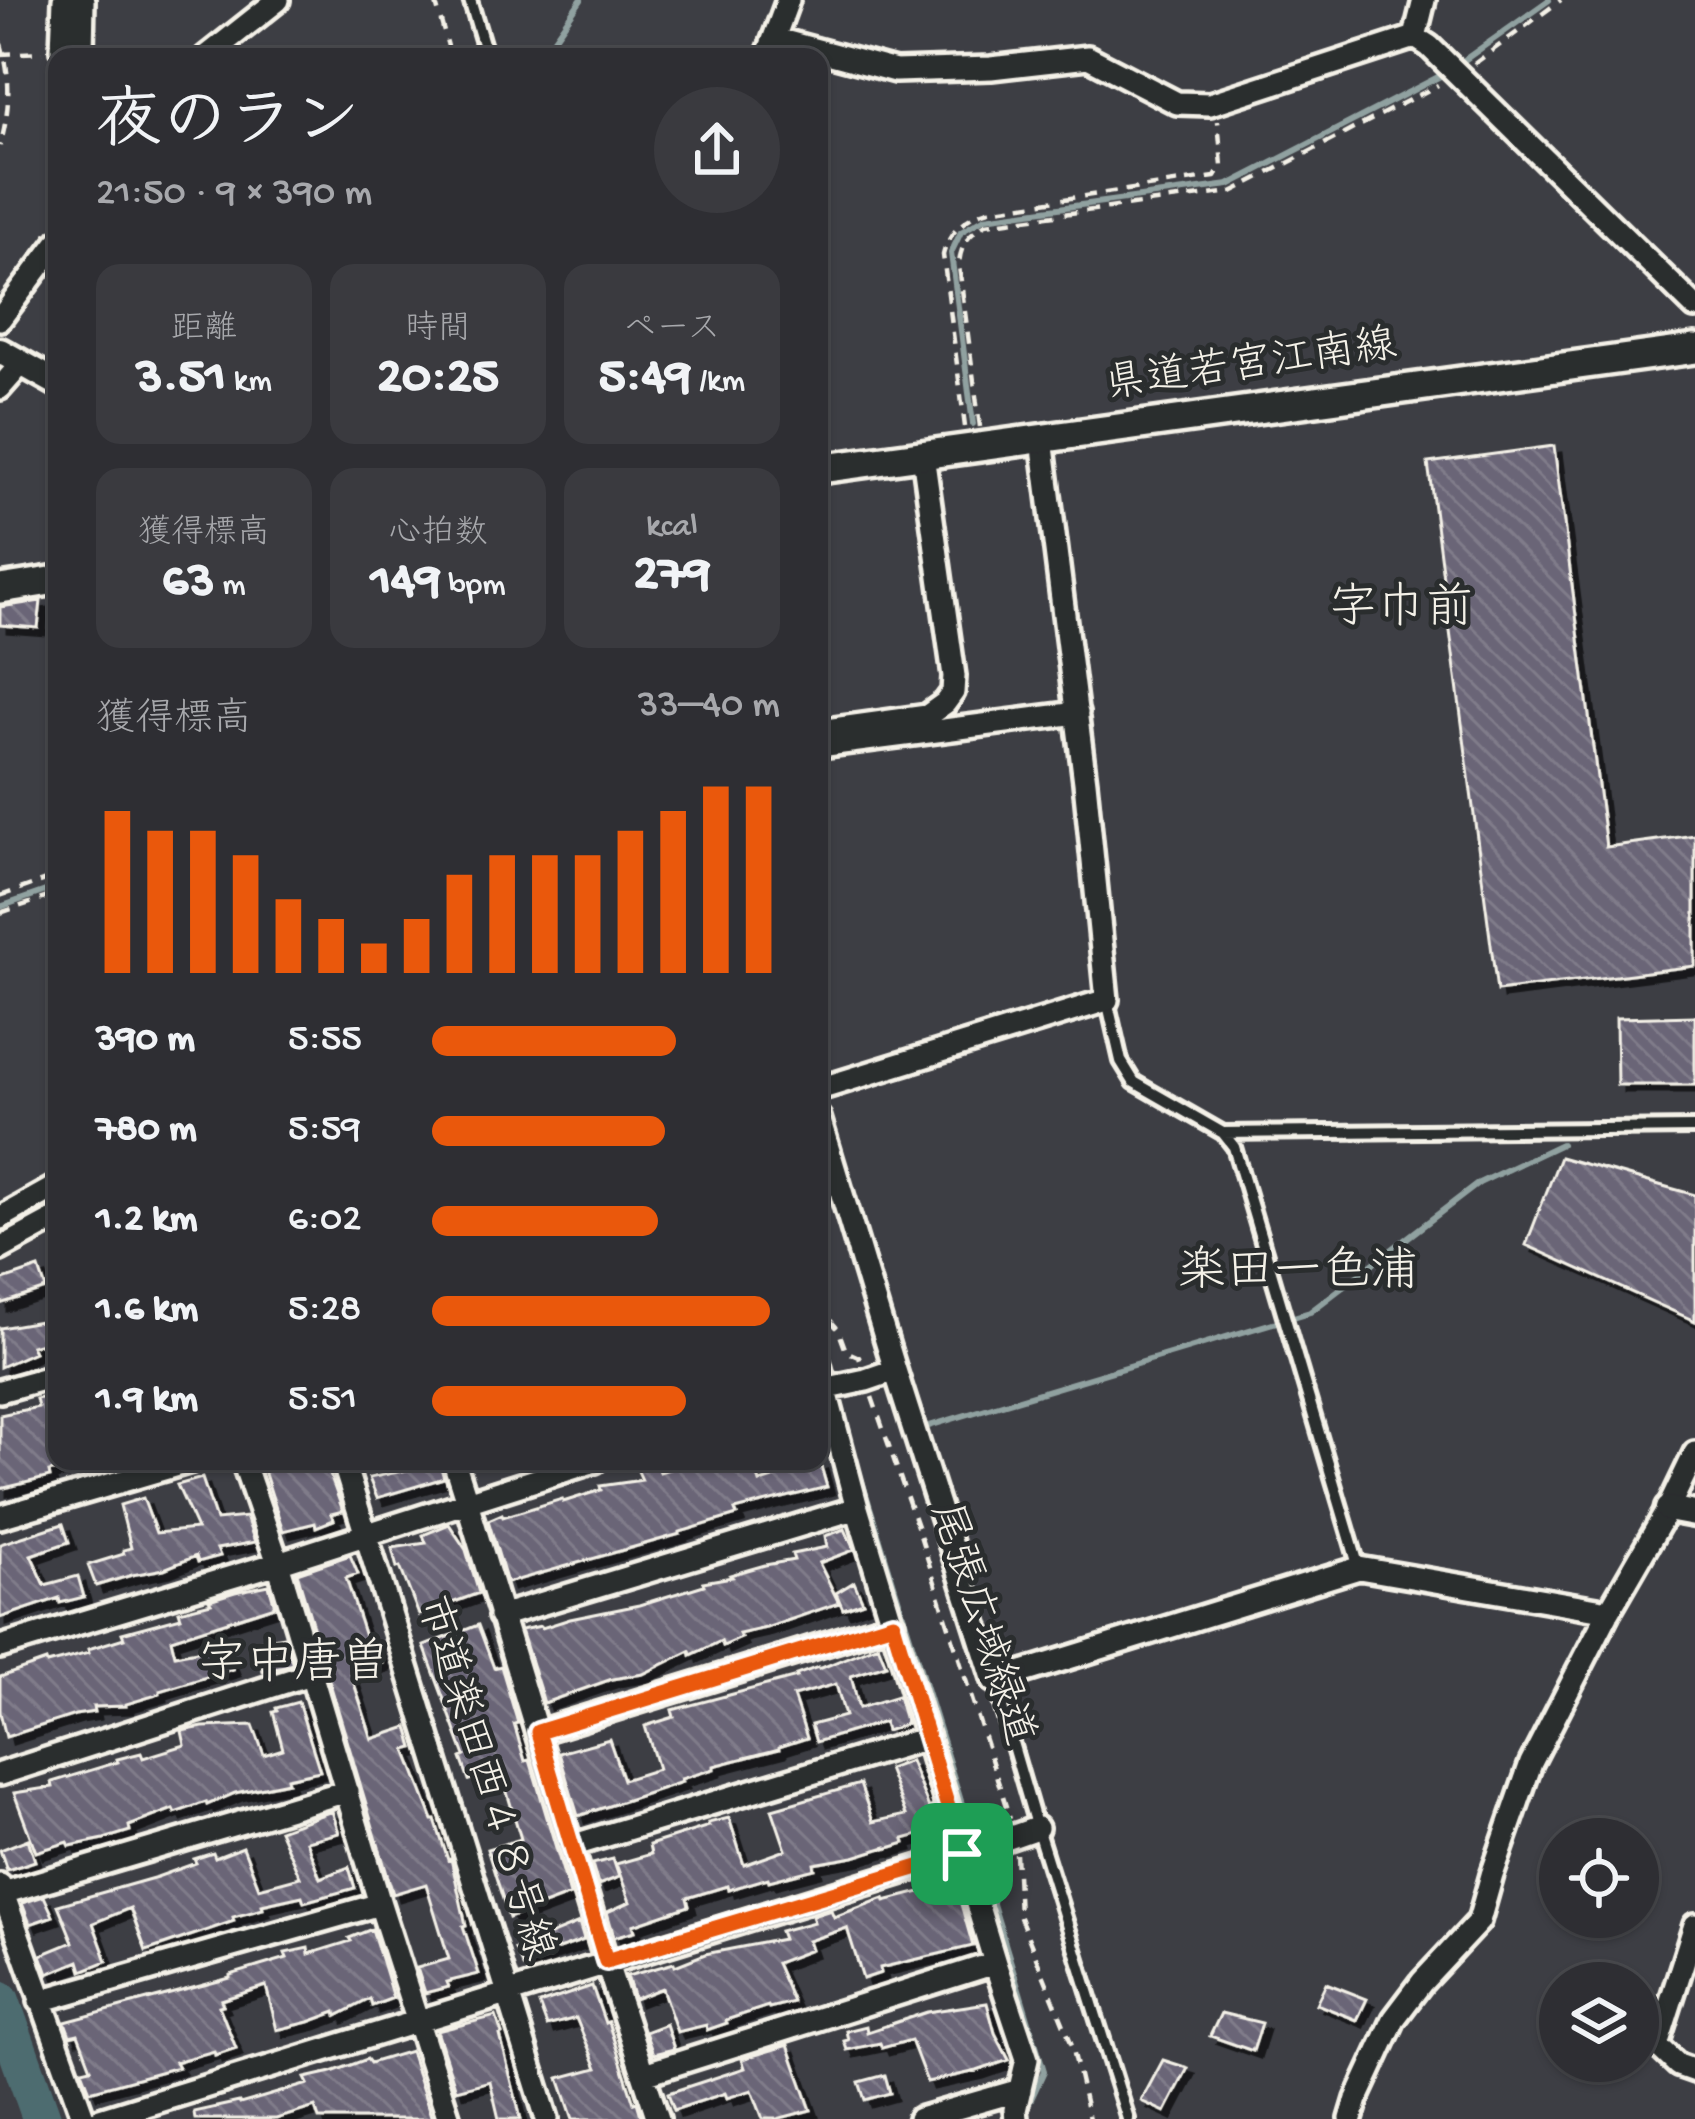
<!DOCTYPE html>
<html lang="ja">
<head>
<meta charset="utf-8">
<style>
  :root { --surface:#2e2e33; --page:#3a3a3f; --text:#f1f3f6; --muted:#a7a8ac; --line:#494a4e; --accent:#ea580c }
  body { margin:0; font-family:"Gochi Hand","Klee One",sans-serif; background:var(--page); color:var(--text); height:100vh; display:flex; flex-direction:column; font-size:45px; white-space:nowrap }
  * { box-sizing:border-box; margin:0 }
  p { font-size:39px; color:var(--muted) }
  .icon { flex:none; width:66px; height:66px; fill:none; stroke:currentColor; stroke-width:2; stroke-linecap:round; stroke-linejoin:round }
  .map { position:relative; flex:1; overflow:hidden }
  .sheet { position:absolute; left:48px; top:48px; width:780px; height:1422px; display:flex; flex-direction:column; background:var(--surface); border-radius:24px; box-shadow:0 3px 9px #0004,0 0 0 3px var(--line) }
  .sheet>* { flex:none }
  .tools { position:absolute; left:1539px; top:1818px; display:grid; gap:24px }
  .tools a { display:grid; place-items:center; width:120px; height:120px; border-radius:50%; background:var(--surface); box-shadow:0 3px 9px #0004,0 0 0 3px var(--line); font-size:60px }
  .pin { position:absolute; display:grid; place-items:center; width:102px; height:102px; color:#fff; margin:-51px; border-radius:24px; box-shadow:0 6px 18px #0006 }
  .round { display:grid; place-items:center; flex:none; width:126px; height:126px; border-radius:63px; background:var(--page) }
  .head { display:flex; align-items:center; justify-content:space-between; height:204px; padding:0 48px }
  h1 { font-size:66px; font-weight:700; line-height:90px }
  .stats { display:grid; grid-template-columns:repeat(3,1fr); gap:18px; height:204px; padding:12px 48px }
  .stats div { display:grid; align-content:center; border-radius:24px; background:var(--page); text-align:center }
  .stats b { font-size:51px; font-weight:700 }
  .stats small { font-size:33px; font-weight:400 }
  .stats p { font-size:33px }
  .chart { height:336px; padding:24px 48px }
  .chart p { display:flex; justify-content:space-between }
  .chart svg { width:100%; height:216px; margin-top:12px; stroke:var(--accent); stroke-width:6 }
  ul { padding:0 48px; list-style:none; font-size:39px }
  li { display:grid; grid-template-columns:192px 144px 1fr; align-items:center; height:90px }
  li i { height:30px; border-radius:15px; background:var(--accent) }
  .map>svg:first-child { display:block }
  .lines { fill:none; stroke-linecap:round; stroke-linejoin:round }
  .stream { stroke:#90a1a0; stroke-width:6 }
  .river { stroke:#4d6c70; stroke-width:39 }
  .building { fill:url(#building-back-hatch); stroke:#f4f1e8; stroke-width:3; filter:url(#shadow) }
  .service-casing { stroke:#f4f1e8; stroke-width:20 }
  .minor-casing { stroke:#f4f1e8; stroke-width:30 }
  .tertiary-casing { stroke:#f4f1e8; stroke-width:33 }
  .secondary-casing { stroke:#f4f1e8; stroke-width:36 }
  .path { stroke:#f4f1e8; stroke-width:4.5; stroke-dasharray:12 9; stroke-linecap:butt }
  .service { stroke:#2a2d2e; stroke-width:10 }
  .minor { stroke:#2a2d2e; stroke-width:21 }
  .tertiary { stroke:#2a2d2e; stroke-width:24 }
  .secondary { stroke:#2a2d2e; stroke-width:27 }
  .route-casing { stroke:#fff; stroke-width:24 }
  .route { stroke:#ea580c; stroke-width:15 }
  .labels { text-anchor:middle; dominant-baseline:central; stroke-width:10; stroke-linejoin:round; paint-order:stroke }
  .street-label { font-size:42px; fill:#f4f1e8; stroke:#2a2d2e }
  .quarter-label { font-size:48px; fill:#f4f1e8; stroke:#2a2d2e }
</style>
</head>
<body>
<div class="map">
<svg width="1695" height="2119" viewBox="0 0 1695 2119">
  <defs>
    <pattern id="building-back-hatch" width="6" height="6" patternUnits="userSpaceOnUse" patternTransform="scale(3)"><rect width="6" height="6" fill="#6a6577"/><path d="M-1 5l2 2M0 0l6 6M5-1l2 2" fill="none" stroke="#807c8a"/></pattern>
    <filter id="shadow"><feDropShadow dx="7" dy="7" stdDeviation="0" flood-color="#0009"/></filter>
  </defs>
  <rect width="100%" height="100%" fill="#3d3e44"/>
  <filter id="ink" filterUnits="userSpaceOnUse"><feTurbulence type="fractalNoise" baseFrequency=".00833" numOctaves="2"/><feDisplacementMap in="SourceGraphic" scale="24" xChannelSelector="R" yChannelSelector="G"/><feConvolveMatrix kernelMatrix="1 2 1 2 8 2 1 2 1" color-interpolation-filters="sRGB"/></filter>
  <g filter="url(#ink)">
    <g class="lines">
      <path class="stream" d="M541 57 581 0
        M973 424 951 253 961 232 985 218 1229 185 1446 73 1549 0
        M0 907 57 887
        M0 1235 57 1202
        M929 1426 1310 1312 1479 1183 1561 1144
        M856 1462 974 1843
        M978 1855 1044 2071 1026 2110 1027 2119"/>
      <path class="river" d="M0 2000 42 2119"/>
    </g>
    <path class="building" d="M1554 446 1606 847 1695 835V966L1497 991 1428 463Z
      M41 601 38 628 0 625V607Z
      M1695 1016V1085H1617L1616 1018Z
      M1560 1157 1695 1195V1321L1526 1245Z
      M39 1268 46 1289 0 1304V1281Z
      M57 1318V1339L31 1346 34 1352 0 1367V1328Z
      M57 1395V1470L49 1472 50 1477 0 1489V1415L38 1407 36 1399Z
      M261 1461H325L343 1511 331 1514 334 1520 316 1527 315 1523 283 1531Z
      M419 1461H439L444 1478 377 1498 369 1478 407 1470 406 1466Z
      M695 1461H753L760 1482 820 1463 827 1487 735 1510 737 1515 680 1532V1534L507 1583 488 1520 502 1514 503 1517 562 1499 563 1502 601 1490 600 1486 642 1480 637 1469 656 1463 660 1472Z
      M202 1478 216 1520 246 1517 255 1542 217 1549 220 1556 198 1562 196 1556 164 1569 132 1575 96 1586 88 1565 124 1554 123 1550 131 1548 120 1505 143 1498 156 1533 197 1529 177 1485Z
      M63 1524 69 1542 31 1555 45 1585 78 1576 84 1597 60 1603 59 1598 0 1618V1544Z
      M449 1524 466 1550 479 1593 419 1615 400 1567 397 1568 392 1548 426 1543 423 1535Z
      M845 1529 854 1550 819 1563 839 1603 766 1628 739 1634 741 1638 723 1646 721 1641 691 1655 690 1651 643 1674 612 1679 544 1703 521 1630 541 1626 542 1628 570 1619 639 1605 704 1585 703 1582 732 1577 730 1575 765 1565 794 1560 792 1554 827 1547 825 1536Z
      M350 1555 358 1574 346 1578 368 1646 376 1644 383 1663 351 1674 372 1739 408 1727 414 1748 406 1750 433 1820H435L448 1860 451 1859 466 1925 463 1926 479 1974 446 1982 448 1987 425 1993 417 1968 449 1959 426 1884 393 1894 297 1573Z
      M854 1582 863 1602 843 1609 836 1593Z
      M269 1585 275 1606 171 1639 175 1655 224 1646 233 1669 160 1691V1694L126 1704V1706L93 1707 94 1712 75 1715 6 1737 0 1712V1677L46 1661 47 1664 89 1653 88 1649 124 1638 122 1633 181 1617 179 1611 211 1603 209 1600 235 1592Z
      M478 1625 494 1668 501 1666 518 1723 514 1724 525 1761 530 1760 570 1895 509 1918 487 1849 521 1839 500 1769 469 1780 461 1758 465 1756 424 1646Z
      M284 1636 293 1664 263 1671 256 1641Z
      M878 1645 886 1665 851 1676 859 1708 898 1696 906 1724 886 1731 884 1722 816 1742 811 1725 845 1716 836 1684 793 1696 807 1738 779 1747V1749L714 1766V1769L681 1779 682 1782 578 1816 559 1753 609 1739 623 1780 658 1769 645 1726 674 1717 672 1710 797 1677 796 1675 818 1667 819 1669Z
      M298 1702 320 1771 287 1778 288 1782 235 1793 207 1805 206 1802 175 1813 173 1809 129 1826 130 1831 104 1839 70 1846 68 1842 36 1852 14 1793 53 1787 52 1782 118 1762 117 1759 141 1753 143 1758 185 1745 182 1731 203 1727 253 1725 264 1755 283 1749 273 1712 277 1711 276 1708Z
      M910 1761 929 1808 931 1807 937 1830 904 1839 905 1843 886 1849V1847L854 1857 814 1864 815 1869 769 1881 768 1878 728 1890 727 1886 687 1898 689 1906 633 1925 635 1931 614 1937 607 1912 630 1902 616 1864 651 1854 649 1845 709 1826 708 1823 729 1818 744 1865 786 1850 772 1809 860 1784 873 1822 906 1815 888 1769Z
      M332 1811 339 1833 306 1841 320 1878 349 1867 355 1888 304 1902 302 1896 262 1905 263 1909 233 1917 234 1921 146 1951 130 1908 93 1923 107 1961 82 1971 79 1961 48 1974 41 1955 73 1942 58 1905 157 1877 196 1863 194 1859 213 1853 215 1858 243 1847 259 1888 300 1877 279 1830Z
      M28 1839 35 1861 7 1870 0 1850Z
      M613 1859 619 1877 598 1885 592 1864Z
      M955 1883 973 1946 880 1968 881 1973 863 1979 847 1928 808 1941 811 1950 776 1963 793 2002 769 2008 768 2006 726 2020 727 2023 707 2030 706 2025 677 2032 662 1988 634 1999 627 1976 674 1963 675 1966 705 1954 783 1939 780 1931 814 1922 812 1916 831 1910 834 1917 884 1898 885 1901Z
      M44 1896 53 1916 30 1924 22 1903Z
      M579 1923 584 1940 547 1953 549 1958 523 1967 515 1949Z
      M372 1929 393 1998 372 2006 370 1999 337 2016 336 2012 309 2022 277 2030 266 1986 221 2000 223 2005 219 2006 236 2048 215 2055 214 2051 175 2062 178 2067 90 2091 82 2070 91 2068 78 2034 70 2036 65 2022 230 1978V1975L287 1958 285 1953 308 1948 309 1954 351 1941 349 1938Z
      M1326 1983 1367 1999 1357 2020 1316 2004Z
      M592 1986 605 2023 608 2022 634 2103 637 2102 642 2119H573L559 2078 597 2068 576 2018 547 2026 539 2004Z
      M987 2003 995 2033 1009 2060 977 2071 927 2082 911 2040 882 2048 880 2043 847 2050 844 2041 848 2040 846 2031 866 2026 867 2032 927 2012Z
      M1221 2013 1262 2023 1253 2051 1210 2036Z
      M496 2016 502 2034 500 2035 521 2119H499L490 2081 456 2090 437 2031Z
      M666 2024 674 2049 653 2054 645 2032Z
      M788 2045 811 2110 777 2119H763L752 2090 727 2098 725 2093 674 2110 668 2093 745 2068 742 2059Z
      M410 2051 432 2119H319L315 2107 276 2119H195L194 2112 239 2102 240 2104 308 2084 305 2078 332 2072 367 2059 370 2063Z
      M1163 2060 1188 2068 1165 2112 1141 2101Z
      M885 2075 890 2093 865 2100 859 2082Z"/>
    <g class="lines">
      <g class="service-casing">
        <path id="service" d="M470 0 487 57
          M1107 1000 1121 1061 1134 1082 1223 1133 1234 1147 1359 1568
          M1223 1133 1695 1128
          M994 1681 1037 1828 1128 2119"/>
      </g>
      <g class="minor-casing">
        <path id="minor" d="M1415 37 1429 46 1695 307
          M1415 37 1424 0
          M776 39 895 71 991 68 1088 57 1177 103 1210 104 1415 37
          M62 50 64 0
          M82 51 83 0
          M206 57 278 0
          M767 57 788 0
          M0 319 57 243
          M0 388 22 363
          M819 731 927 716 945 703 953 692 954 676 923 455
          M819 746 1077 713
          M819 1089 1107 1000 1085 782 1042 439
          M819 1118 895 1370 994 1681 1359 1568 1609 1611
          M0 1218 57 1186
          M0 1249 57 1218
          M819 1365 857 1508 995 1963 1027 2059 1015 2110 1016 2119
          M819 1390 866 1380 895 1370
          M0 1391 57 1375
          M243 1461 278 1563 380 1904 449 2119
          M343 1461 547 2119
          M454 1461 467 1502 595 1461
          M0 1517 191 1461
          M500 1616 857 1508
          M0 1647 278 1563 467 1502 606 1961 658 2119
          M539 1732 893 1623
          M0 1774 310 1674
          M571 1846 927 1738
          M0 1885 84 2119
          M3 1893 347 1791
          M1695 1925 1657 2045 1678 2065 1695 2071
          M40 2001 380 1904
          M644 2074 995 1963
          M100 2119 962 1854 1037 1828
          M919 2119 1020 2090
          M1351 2119 1357 2099 1394 2019 1422 1982 1479 1921 1492 1875 1531 1763 1609 1611 1668 1509 1695 1453"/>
      </g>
      <g class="tertiary-casing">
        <path id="tertiary" d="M0 351 57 383
          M1668 1509 1695 1514"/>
      </g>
      <g class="secondary-casing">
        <path id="secondary" d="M819 469 1695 349
          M0 589 57 580"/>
      </g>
      <path class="path" d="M435 0 451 57
        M0 41C12 76 10 110 0 146
        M101 53 138 57
        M0 54 42 52
        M1474 64 1561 0
        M965 427 943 255C949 231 966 217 989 210L1215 177 1222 166 1218 121
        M980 427 959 266C960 245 968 235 986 224L1232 192 1438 85
        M0 896 57 876
        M0 913 57 894
        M819 1301 823 1312 838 1329 846 1351 859 1357 861 1363
        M872 1397 919 1532 1010 1819
        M1016 1854 1019 1915 1072 2045 1089 2119"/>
      <use href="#service" class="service"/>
      <use href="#minor" class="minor"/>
      <use href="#tertiary" class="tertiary"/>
      <use href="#secondary" class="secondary"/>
    </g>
  </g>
  <g class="lines" filter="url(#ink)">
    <g class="route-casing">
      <path id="route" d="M893 1623 962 1854 606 1961 538 1732Z"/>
    </g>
    <use href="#route" class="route"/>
  </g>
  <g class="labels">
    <g class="street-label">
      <text transform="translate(1251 368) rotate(-8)">県道若宮江南線</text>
      <text transform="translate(979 1625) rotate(72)">尾張広域緑道</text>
      <text transform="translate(482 1779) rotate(73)">市道楽田西４８号線</text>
    </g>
    <g class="quarter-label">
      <text x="1401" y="612">字巾前</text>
      <text x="1298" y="1275">楽田一色浦</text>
      <text x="294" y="1667">字中唐曽</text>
    </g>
  </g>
</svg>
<div class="tools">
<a><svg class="icon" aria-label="locate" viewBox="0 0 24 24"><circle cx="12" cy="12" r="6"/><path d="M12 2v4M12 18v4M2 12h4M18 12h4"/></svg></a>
<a><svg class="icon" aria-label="layers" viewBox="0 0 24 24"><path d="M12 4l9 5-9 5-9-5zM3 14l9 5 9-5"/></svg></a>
</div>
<div class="pin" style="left:962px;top:1854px;background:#1e9e55"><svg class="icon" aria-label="arrive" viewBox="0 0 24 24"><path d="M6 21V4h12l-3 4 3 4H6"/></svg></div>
<section class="sheet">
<div class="head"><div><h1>夜のラン</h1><p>21:50 · 9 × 390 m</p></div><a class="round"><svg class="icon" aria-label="share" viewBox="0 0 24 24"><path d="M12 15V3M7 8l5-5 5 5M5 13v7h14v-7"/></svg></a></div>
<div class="stats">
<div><p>距離</p><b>3.51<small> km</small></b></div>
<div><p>時間</p><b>20:25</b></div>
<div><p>ペース</p><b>5:49<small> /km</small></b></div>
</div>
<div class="stats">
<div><p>獲得標高</p><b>63<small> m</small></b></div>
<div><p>心拍数</p><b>149<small> bpm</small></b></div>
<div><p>kcal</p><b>279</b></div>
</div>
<div class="chart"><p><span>獲得標高</span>33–40 m</p>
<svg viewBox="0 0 160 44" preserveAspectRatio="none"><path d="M5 44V11M15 44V15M25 44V15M35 44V20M45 44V29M55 44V33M65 44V38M75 44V33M85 44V24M95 44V20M105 44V20M115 44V20M125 44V15M135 44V11M145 44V6M155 44V6"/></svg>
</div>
<ul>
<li><b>390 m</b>5:55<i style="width:70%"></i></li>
<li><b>780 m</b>5:59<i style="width:67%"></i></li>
<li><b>1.2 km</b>6:02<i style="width:65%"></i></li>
<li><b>1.6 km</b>5:28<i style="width:97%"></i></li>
<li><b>1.9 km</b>5:51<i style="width:73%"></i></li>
</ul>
</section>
</div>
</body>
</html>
